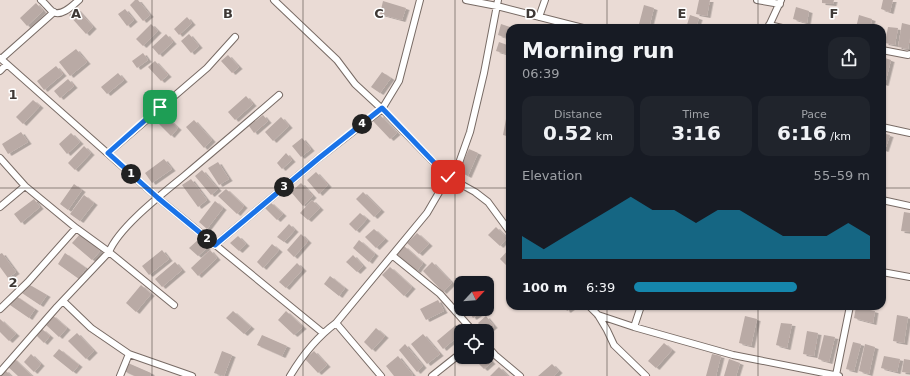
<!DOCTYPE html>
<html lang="en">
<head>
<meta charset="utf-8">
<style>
  :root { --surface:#171b24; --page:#20242c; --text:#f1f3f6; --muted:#9ea1a6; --accent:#1586ac }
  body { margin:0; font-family:"DejaVu Sans",sans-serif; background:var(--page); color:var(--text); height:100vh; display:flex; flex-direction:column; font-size:15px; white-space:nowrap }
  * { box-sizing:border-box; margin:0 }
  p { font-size:13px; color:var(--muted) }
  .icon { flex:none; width:22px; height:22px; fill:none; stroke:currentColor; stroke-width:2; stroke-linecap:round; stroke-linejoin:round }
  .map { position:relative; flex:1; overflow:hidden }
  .details { position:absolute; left:506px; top:24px; width:380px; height:286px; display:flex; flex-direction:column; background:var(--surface); border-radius:12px; box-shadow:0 1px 3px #0004 }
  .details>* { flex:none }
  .needle { width:26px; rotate:64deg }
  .fabs { position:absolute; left:454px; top:276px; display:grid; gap:8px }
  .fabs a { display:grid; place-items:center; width:40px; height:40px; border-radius:8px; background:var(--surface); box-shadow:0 1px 3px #0004; font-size:20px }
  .pin { position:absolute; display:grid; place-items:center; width:34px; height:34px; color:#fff; margin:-17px; border-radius:8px; box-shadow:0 2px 6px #0006 }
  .km { position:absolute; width:20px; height:20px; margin:-10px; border-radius:50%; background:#222; color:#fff; font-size:11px; line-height:20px; text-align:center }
  .round { display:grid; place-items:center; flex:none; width:42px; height:42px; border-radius:12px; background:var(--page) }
  .overview { display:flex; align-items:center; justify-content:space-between; height:68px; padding:0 16px }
  h1 { font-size:22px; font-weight:800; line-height:30px }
  .metrics { display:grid; grid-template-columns:repeat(3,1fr); gap:6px; height:68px; padding:4px 16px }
  .metrics div { display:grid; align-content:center; border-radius:10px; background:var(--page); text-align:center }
  .metrics b { font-size:20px; font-weight:800 }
  .metrics small { font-size:11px; font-weight:400 }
  .metrics p { font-size:11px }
  .chart { height:112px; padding:8px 16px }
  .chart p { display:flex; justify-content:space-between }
  .chart svg { width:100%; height:72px; margin-top:4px; fill:var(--accent); opacity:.7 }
  ul { padding:0 16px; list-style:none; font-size:13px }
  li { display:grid; grid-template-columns:64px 48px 1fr; align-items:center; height:30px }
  li i { height:10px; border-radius:5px; background:var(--accent) }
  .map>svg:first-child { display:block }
  .building { fill:#b9aaa5; filter:url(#shadow) }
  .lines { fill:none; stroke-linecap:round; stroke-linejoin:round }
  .minor-casing { stroke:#786b65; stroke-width:8 }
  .minor { stroke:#fff; stroke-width:6 }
  .route-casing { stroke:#fff; stroke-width:8 }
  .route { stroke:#1a73e8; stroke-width:5 }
  .grid { fill:none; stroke:#3e3835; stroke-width:1; stroke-opacity:0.55 }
  .grid-label { font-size:13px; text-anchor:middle; font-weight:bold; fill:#3e3835; stroke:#fff; stroke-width:3; stroke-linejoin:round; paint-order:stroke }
</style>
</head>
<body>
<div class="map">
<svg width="910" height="376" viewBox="0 0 910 376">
  <defs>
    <filter id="shadow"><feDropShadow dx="3.5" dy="2" stdDeviation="0" flood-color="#0004"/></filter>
  </defs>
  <rect width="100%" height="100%" fill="#eadbd5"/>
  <path class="building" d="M135 0H138L150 15 143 21 130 5Z
    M699 0H710L707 16 696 14Z
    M822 0H834L833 4 822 3Z
    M883 0H893L890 12 881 9Z
    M383 1 406 8 402 20 380 14Z
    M36 3 43 11 27 26 20 18Z
    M644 5 654 8 649 28H638Z
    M796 7 809 11 807 23 793 19Z
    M77 9 93 27 86 34 69 15Z
    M125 9 134 20 127 26 118 14Z
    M690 15 699 18 696 28H686Z
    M859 15 872 19 870 28H856Z
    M187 17 192 23 179 35 174 29Z
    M902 23 910 25V38L908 49 898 47Z
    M151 24 158 31 143 46 136 39Z
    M501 24 513 28H510V39L498 35Z
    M888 27 898 28 895 45 885 43Z
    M166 34 173 42 159 55 152 47Z
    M189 34 199 46 191 53 181 41Z
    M499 42 510 46V55L496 51Z
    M76 49 87 62 70 76 59 62Z
    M143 53 148 60 137 68 132 61Z
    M228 55 239 67 232 73 221 61Z
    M882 57 891 60 885 84 882 83Z
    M155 61 168 75 161 81 148 67Z
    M56 66 63 74 44 90 37 81Z
    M382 72 391 78 380 93 371 87Z
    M118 73 124 80 107 94 101 87Z
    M68 79 74 86 60 98 54 91Z
    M246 96 253 104 235 120 228 112Z
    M33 100 40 106 23 124 16 117Z
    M161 112 178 128 171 136 154 119Z
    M263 115 268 121 254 133 249 126Z
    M380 115 397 133 390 139 373 121Z
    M281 117 289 126 273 141 265 132Z
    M506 119 510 120V137L503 135Z
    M194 120 212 140 204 148 186 127Z
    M21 132 28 142 8 154 2 144Z
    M71 133 80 142 67 154 59 144Z
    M882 133 890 135 885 150 882 149Z
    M302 138 311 149 301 157 292 146Z
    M84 146 91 153 75 170 68 163Z
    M469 149 478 153 468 176 459 171Z
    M286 153 292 160 282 169 277 163Z
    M164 159 172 169 152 183 145 173Z
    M218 162 229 179 219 185 208 168Z
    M202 170 218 189 211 195 195 176Z
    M316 172 328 185 319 194 307 180Z
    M191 179 207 200 198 207 182 185Z
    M301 183 313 196 303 206 291 192Z
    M74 184 82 190 68 210 60 204Z
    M226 189 244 206 237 214 218 196Z
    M363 192 381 210 374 217 356 199Z
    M84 195 94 203 80 221 70 214Z
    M34 199 40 207 21 223 14 214Z
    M312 200 320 208 308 220 300 213Z
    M215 201 223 208 207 229 199 222Z
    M270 202 283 214 277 220 265 208Z
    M904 212 910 213V232L901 231Z
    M360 213 367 219 356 231 349 224Z
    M289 224 295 230 284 242 277 237Z
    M496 227 507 238 500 246 488 235Z
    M374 229 385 239 376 248 365 237Z
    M81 233 100 251 92 260 72 243Z
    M417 233 429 244 419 254 407 243Z
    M301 234 308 241 294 257 287 250Z
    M238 236 246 244 239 251 230 243Z
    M199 239 207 248 198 256 189 248Z
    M359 240 375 254 369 262 353 248Z
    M272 244 279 250 263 268 257 262Z
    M404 246 423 263 417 271 397 254Z
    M510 248V267L509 268 500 259Z
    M162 250 169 259 149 275 142 266Z
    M210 250 217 258 198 276 191 268Z
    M2 253 16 272 8 278 0 267V254Z
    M65 253 86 268 79 279 58 264Z
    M353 255 363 266 357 272 346 262Z
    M175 262 182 270 162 287 155 279Z
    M432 262 452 283 443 292 423 271Z
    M297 263 303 269 286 288 279 282Z
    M390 267 412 287 404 296 382 275Z
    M330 276 345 288 339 296 324 284Z
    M28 284 47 295 40 305 22 293Z
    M141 285 151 294 136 312 126 303Z
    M16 296 35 309 29 318 10 305Z
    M438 300 444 311 426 320 420 309Z
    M564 306H574L567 311Z
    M856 307 875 311 873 323 854 318Z
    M467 309H486L473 318Z
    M233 311 251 327 244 334 226 318Z
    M286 311 303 327 294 335 278 320Z
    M52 315 67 328 59 337 45 324Z
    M897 315 908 317 904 343 893 341Z
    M486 316 494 326 488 331H485L478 323Z
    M745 316 757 319 751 346 739 343Z
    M0 319 16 334 9 341 0 332Z
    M781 323 792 324 787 348 776 345Z
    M456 325 461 331V334L443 349 437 341Z
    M376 328 385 336 372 350 364 342Z
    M42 329 50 336 44 343 36 335Z
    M807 331 818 333 814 356 803 354Z
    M77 333 94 351 86 359 68 341Z
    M423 334 440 354 427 364 411 344Z
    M262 335 287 346 282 356 257 345Z
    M824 335 835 337 829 362 818 359Z
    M853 342 861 344 854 371 846 369Z
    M664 343 672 350 656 368 648 361Z
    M405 344 423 366 417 372 399 350Z
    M865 344 875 347 869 374 859 371Z
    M59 349 79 365 73 372 53 356Z
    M222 351 232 355 224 376 214 373Z
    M314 351 327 365 318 373 305 359Z
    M31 354 41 364 34 372 24 362Z
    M712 354 721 356 716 376H706Z
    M398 356 413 375 411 376H394L386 366Z
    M884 356 900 359 897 372 881 368Z
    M472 357H487L492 362 484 369Z
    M13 358 32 376H18L6 365Z
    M729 359 740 363 736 376H724Z
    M904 359 910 360V373L902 372Z
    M128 363 151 373 150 376H135L124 371Z
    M552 364 559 371 554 376H538Z
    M499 367 508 376H490Z
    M5 370 11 376H0Z"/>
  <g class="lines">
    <g class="minor-casing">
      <path id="minor" d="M41 0C45 3 49 9 53 12 62 17 73 5 79 0
        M274 0 337 60 355 84 382 109 448 177 475 192 488 202 510 232
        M466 0 497 6 583 28
        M757 0 780 4
        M539 17 545 0
        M769 25 782 28
        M768 28 781 0
        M882 50 908 55 910 54
        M0 58 158 198 323 333
        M1 59 54 12
        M0 71 6 65
        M882 127 910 133
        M108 153 207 68 235 37
        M0 158 25 186 76 228 109 252 174 305
        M882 200 910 206
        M0 207 25 186
        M215 245 319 158 382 109 399 81 420 0
        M393 256 440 294 473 331
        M882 272 910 277
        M63 301 91 328 129 354 192 376
        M589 306 598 315 607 330 614 345 646 376
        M0 309 28 282 76 228
        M598 315 634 327 733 355 839 376
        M336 323 381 376
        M634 327 641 306
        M487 346 495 355 520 376
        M0 372 57 307 109 252C119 227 162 194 184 176 216 149 248 122 279 95
        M836 375 850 306
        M120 376 129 354
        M290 376C302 356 317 337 336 323L427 213 448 177 459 163 470 132 484 73 498 0
        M432 376 461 353"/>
    </g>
    <use href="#minor" class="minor"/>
  </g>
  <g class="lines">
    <g class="route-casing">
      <path id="route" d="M160 107 108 153 158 198 215 245 319 158 382 108 448 177"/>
    </g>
    <use href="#route" class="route"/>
  </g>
  <path class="grid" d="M152 0V376M303 0V376M455 0V376M607 0V28M758 0V28M0 188H510M882 188H910M607 306V376M758 306V376"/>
  <g class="grid-label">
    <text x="76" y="18">A</text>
    <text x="228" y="18">B</text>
    <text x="379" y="18">C</text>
    <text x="531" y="18">D</text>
    <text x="682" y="18">E</text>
    <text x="834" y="18">F</text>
    <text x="13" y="99">1</text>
    <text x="13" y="287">2</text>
  </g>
</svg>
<div class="fabs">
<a><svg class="needle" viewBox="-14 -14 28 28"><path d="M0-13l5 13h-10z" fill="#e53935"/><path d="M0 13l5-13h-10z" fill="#9ea1a6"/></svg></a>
<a><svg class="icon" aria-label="locate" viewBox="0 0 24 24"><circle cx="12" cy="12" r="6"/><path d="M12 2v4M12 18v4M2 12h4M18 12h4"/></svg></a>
</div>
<div class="pin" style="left:160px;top:107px;background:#1e9e55"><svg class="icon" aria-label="arrive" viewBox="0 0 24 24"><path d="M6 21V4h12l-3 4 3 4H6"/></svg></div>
<div class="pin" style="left:448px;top:177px;background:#d93025"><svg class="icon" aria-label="check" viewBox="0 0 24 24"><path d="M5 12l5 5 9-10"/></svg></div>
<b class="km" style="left:131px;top:174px">1</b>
<b class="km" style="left:207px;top:239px">2</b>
<b class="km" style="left:284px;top:187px">3</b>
<b class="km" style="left:362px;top:124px">4</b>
<section class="details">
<div class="overview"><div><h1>Morning run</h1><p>06:39</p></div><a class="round"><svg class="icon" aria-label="share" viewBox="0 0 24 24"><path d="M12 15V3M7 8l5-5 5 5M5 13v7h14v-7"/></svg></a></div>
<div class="metrics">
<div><p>Distance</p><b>0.52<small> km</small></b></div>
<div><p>Time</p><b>3:16</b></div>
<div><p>Pace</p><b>6:16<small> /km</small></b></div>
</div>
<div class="chart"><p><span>Elevation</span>55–59 m</p>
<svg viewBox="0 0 160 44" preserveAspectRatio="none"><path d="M0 44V30L10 38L20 30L30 22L40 14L50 6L60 14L70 14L80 22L90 14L100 14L110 22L120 30L130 30L140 30L150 22L160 30V44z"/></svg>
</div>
<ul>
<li><b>100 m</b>6:39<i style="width:69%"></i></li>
</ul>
</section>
</div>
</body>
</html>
